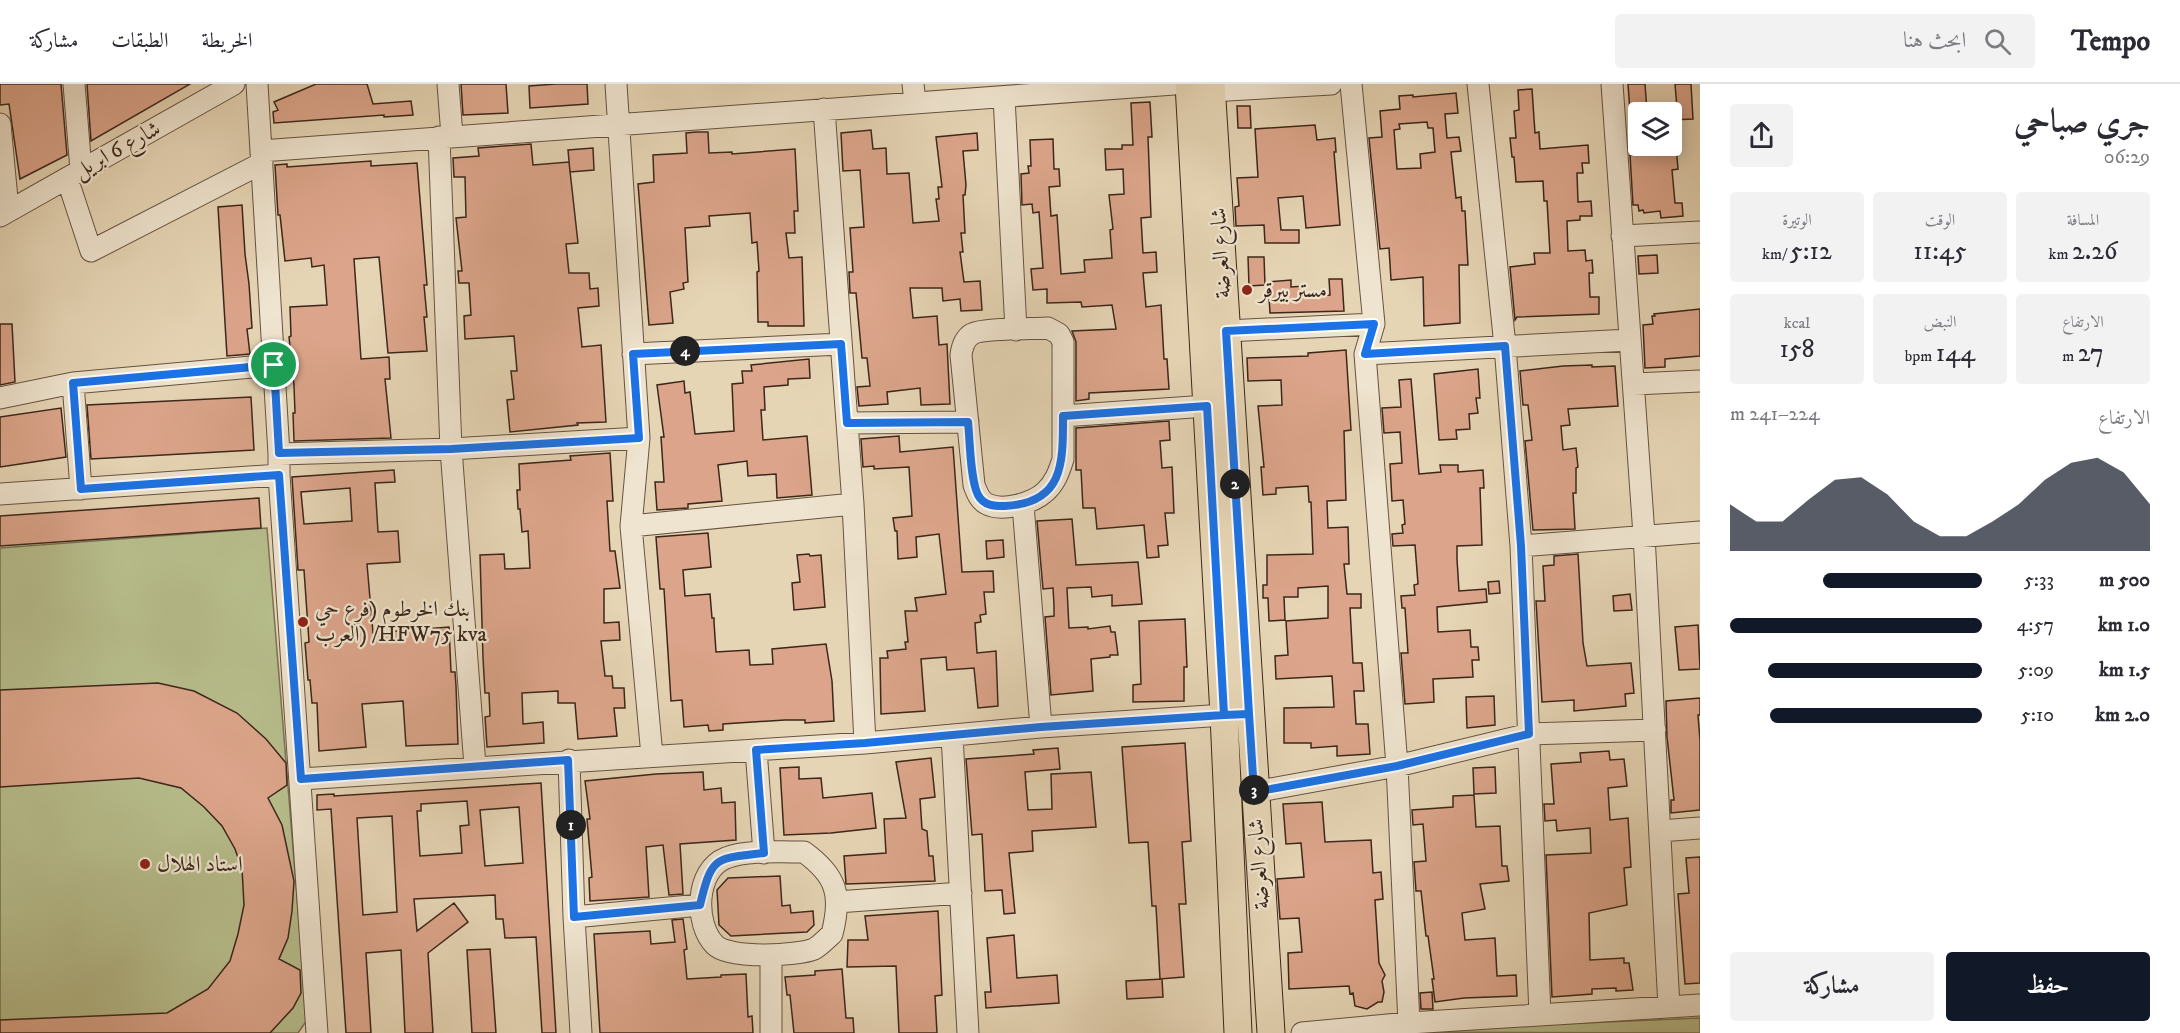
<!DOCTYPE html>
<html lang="ar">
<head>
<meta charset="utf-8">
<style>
  :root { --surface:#fff; --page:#f2f2f3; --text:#2b2b33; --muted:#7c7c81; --line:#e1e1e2; --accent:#111827 }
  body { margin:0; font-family:"IM FELL DW Pica",Amiri,serif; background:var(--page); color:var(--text); direction:rtl; height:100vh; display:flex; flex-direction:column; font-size:22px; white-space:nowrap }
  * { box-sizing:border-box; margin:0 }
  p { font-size:20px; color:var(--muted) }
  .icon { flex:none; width:33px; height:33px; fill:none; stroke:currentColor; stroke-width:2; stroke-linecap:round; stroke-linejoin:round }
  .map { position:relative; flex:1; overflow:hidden; direction:ltr }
  .sheet { display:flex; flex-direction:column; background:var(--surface); width:480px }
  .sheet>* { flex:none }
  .buttons { position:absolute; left:1628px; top:18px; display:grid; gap:12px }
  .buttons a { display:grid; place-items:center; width:54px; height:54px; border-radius:6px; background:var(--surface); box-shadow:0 3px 15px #0003; font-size:30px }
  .pin { position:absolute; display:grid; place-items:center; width:51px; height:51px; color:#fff; margin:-26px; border:3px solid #fff; border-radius:50%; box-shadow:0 2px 6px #0007 }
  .km { position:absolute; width:30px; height:30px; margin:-15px; border-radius:50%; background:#222; color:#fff; font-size:16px; line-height:30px; text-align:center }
  .round { display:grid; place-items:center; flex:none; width:63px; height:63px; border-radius:6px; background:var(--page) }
  .summary { display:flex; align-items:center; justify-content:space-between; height:102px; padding:0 30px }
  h1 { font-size:33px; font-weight:600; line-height:45px }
  .metrics { display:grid; grid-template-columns:repeat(3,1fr); gap:9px; height:102px; padding:6px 30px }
  .metrics div { display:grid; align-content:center; border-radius:6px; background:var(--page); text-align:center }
  .metrics b { font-size:26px; font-weight:600 }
  .metrics small { font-size:16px; font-weight:400 }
  .metrics p { font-size:16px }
  .chart { height:168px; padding:12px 30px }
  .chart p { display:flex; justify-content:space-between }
  .chart svg { width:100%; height:108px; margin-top:6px; fill:var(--accent); opacity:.7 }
  .action { display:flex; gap:12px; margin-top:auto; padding:12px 30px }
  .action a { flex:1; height:69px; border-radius:6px; background:var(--accent); color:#fff; font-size:24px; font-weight:600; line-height:69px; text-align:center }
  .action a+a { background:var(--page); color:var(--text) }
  ul { padding:0 30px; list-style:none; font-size:20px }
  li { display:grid; grid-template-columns:96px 72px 1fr; align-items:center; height:45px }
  li i { height:15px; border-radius:8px; background:var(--accent) }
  header { display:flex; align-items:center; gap:36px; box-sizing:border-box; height:84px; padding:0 30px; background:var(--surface); border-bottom:2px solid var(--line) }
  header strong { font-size:28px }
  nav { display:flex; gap:33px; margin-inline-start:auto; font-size:21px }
  .search { width:420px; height:54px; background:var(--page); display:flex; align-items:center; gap:15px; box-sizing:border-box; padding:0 21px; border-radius:6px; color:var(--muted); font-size:22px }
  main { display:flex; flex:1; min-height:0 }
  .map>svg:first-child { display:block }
  .garden { fill:#b7bd8c; stroke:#7a7253; stroke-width:1.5 }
  .building { fill:#dca58b; stroke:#3c271a; stroke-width:1.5; fill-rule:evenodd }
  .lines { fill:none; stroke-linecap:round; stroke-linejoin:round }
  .minor-casing { stroke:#665241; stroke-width:23 }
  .major-casing { stroke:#3c271a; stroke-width:29 }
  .minor { stroke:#efe4cf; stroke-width:21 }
  .major { stroke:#e6d5b5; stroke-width:27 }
  .route-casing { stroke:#fff; stroke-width:12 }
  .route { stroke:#1a73e8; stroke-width:8 }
  .poi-dot { fill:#8f2418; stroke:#efe4cf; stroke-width:2 }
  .labels { text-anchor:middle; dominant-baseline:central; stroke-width:4.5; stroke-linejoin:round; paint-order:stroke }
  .street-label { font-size:22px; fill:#3c271a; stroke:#efe4cf }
  .poi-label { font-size:22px; fill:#3c271a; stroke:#efe4cf; text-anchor:start }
</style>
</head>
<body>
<header>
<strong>Tempo</strong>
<div class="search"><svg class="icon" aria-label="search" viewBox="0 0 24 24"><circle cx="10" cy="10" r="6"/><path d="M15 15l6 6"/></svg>ابحث هنا</div>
<nav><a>الخريطة</a><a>الطبقات</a><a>مشاركة</a></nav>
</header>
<main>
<section class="sheet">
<div class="summary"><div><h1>جري صباحي</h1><p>06:29</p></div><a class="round"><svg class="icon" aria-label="share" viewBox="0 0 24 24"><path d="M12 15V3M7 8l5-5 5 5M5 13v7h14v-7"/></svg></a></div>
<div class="metrics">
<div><p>المسافة</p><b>2.26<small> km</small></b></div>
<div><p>الوقت</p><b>11:45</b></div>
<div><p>الوتيرة</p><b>5:12<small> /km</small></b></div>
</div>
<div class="metrics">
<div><p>الارتفاع</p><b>27<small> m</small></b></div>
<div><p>النبض</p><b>144<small> bpm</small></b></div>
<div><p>kcal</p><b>158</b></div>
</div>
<div class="chart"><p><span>الارتفاع</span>224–241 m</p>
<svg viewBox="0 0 160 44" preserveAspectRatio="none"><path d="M0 44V25L10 32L20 32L30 23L40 15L50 14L60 21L70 32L80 38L90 38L100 32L110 25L120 15L130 8L140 6L150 12L160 25V44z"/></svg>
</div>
<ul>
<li><b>500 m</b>5:33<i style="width:63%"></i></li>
<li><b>1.0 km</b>4:57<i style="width:100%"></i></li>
<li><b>1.5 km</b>5:09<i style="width:85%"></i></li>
<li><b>2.0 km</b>5:10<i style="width:84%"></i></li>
</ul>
<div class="action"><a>حفظ</a><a>مشاركة</a></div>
</section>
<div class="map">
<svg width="1700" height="949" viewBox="0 0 1700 949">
  <rect width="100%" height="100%" fill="#e6d5b5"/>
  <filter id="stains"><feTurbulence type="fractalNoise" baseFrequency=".00333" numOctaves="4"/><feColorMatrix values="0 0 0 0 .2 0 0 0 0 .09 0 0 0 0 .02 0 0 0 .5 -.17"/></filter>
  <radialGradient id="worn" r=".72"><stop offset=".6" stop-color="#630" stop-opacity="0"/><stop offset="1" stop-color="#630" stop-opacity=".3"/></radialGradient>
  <path class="garden" d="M267 444 307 936 298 949H0V464Z
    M1700 934V949L1373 948Z"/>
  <path class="building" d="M0 0H61L67 71 20 95 9 20 0 21Z
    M87 0H190L91 57Z
    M316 0H367L373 20 411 17 413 31 384 33V31L274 39 273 28 278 26 274 18Z
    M461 0H506L508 29 463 31Z
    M556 0H587L588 20 530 24 529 2Z
    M1628 0H1645L1647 28H1630Z
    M1675 0H1691L1693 35 1672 36V24H1677Z
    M1532 5 1535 49 1539 48 1540 65 1588 61 1589 79H1582L1583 89H1577L1578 118 1591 117 1592 132H1580V136L1567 137 1568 167 1585 166 1586 177 1592 176 1593 189H1589L1590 213H1599V230L1517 233 1515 236 1510 183 1535 180 1534 169H1550L1547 117H1544L1543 97 1516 98 1514 73H1512L1510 54H1516L1514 27 1519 26 1518 6Z
    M1456 9 1458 29 1445 30 1447 54 1459 53 1461 67 1451 68 1456 114 1461 113 1462 127H1465L1468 181H1459L1460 239 1424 242 1423 193 1391 196 1389 164 1380 165 1369 54 1382 53 1380 27 1400 25 1399 12 1413 11V13ZM1427 38 1428 44H1433L1435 68 1420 70 1421 84 1397 85 1394 46 1400 45 1399 40Z
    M1150 18 1152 53H1148L1151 133 1141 134 1143 169 1156 168 1157 188 1143 189 1146 223 1161 221 1164 275H1167L1169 305 1089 309V315L1076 317V258L1072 247 1116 245 1112 221 1082 223 1081 218 1047 219V205L1033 206 1031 185 1043 184 1039 128 1033 129 1032 120 1022 121 1021 90 1029 89 1028 82H1031L1030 56 1053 55 1054 85H1059L1060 102 1049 103 1051 132 1057 131 1061 190 1085 188 1084 176 1112 174 1110 146 1113 145 1109 111 1124 110 1123 85 1106 86 1105 65H1122V61H1133L1131 19Z
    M1237 22H1250L1251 44H1238Z
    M1315 41 1317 56 1335 54 1336 68H1334L1340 141 1306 144 1303 112 1278 114 1281 146H1299V159H1265L1264 141 1236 142 1235 123 1239 122 1237 94 1258 93 1255 45Z
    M871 46 873 65 886 64 887 90 909 89 913 139 939 137 936 115H939L938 103H942L936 53 977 49 978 66 963 67 966 101 965 111H963L965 149H961L963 168H960L964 198 980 197 982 226 961 227 960 215 943 217 942 204H910L913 234 937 232 939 261 947 260 950 320 921 321 920 304 887 308 888 320 859 322 857 303 870 302 867 274H862L856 209H850L849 188H853L850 144 864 143 860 86 843 87 841 49Z
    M696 48H708L709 69 732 68V70L795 65 798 127H794L795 149H786L789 174 802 173 804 242H768V238H758L757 188 759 187 757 158 752 159 750 129 709 132 710 142 685 144 688 198 683 199 684 205 670 208 673 239 649 241 638 100 654 98 653 71 687 69 686 49Z
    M531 60 533 81 569 78 578 159 566 160 569 189H589L590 205 598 204 599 222 578 224 582 263 601 261 606 338 577 339 578 341 510 348 507 316 514 315 511 287H517L514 252 465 255 464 232 471 231 469 199H459L458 187H462L456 134 466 133 465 93H454L453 74 479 72 478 64Z
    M1632 62H1676L1678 85 1672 86 1675 119H1682L1683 132 1661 134 1660 127 1644 129 1643 126 1639 127 1638 121H1633L1630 71H1633Z
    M593 64 594 86 570 88 568 66Z
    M371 77V82L417 79 427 201H424L427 233H424L427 267 388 269 379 173 354 175 361 275 389 273 390 295H385L391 354 294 357 293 329H295L294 302 289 253 291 252 290 223 327 221 324 181 312 183 311 174 285 177 280 131H278L275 81 287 80V83Z
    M242 121 245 170 249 200 252 244 247 245 250 270 227 272 218 123Z
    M1657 171 1658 189 1639 190 1638 172Z
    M1248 173H1264L1265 201 1249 202Z
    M1329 195H1342L1344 227 1270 229 1268 198 1291 196V203L1305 202 1306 212 1330 211Z
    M1700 225V272L1665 275V283L1645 284 1643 241 1653 240 1652 232H1655L1654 230Z
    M0 240H12L15 298 0 301Z
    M1346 266 1351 346 1344 347 1346 416 1327 417 1328 444 1348 443 1349 480H1344L1347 510H1361V524H1350L1353 579H1362L1364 607H1354L1356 640H1368L1370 670 1337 672V662L1311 664V659H1284V624L1334 623 1332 592 1276 595 1275 572 1288 571 1286 537 1328 534V502L1298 504V513H1284L1285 536 1269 537 1268 514H1263V501H1267V471L1313 470 1311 418H1309L1308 402 1276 404V410L1263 411 1261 383H1264L1258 322 1282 321 1281 296 1248 297 1247 274 1308 272V269Z
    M809 275 810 294 788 295V301L764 303 765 326H761L763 356 807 352 812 411 777 414 776 390 748 392 747 377 718 381 722 417 688 420V424L657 426 655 398H664L661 353H664L657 301 684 297 685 309 690 308 695 350 734 347 732 300 743 299 742 287H752L751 281Z
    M1592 281V283L1615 282 1618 322 1568 325 1570 341 1561 342 1563 366 1576 364 1578 383 1576 384V409H1573L1575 445 1533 446 1525 357 1532 356 1528 321H1523L1520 287 1563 282Z
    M1478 285 1480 314H1476L1478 329 1469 330 1470 345 1456 346 1457 355 1439 356 1434 290Z
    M1411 295 1419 390 1441 388 1440 381H1458V388L1483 386 1484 404H1480L1482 461 1457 462V475L1459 507 1486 505 1487 518 1437 523 1438 548 1470 546 1471 563H1478L1479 576H1472L1473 593 1433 595 1434 618 1405 620 1401 569H1408L1405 524H1402L1401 512 1415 511 1414 501 1418 500 1415 461 1393 462 1392 450 1403 449 1402 441 1405 440 1403 416 1392 417 1390 380 1402 379 1400 348 1384 349 1382 324 1401 323 1399 296Z
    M251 313 254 366 91 375 87 321Z
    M61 324 66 373 0 383V333Z
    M1169 337 1170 356 1160 357 1162 384 1172 383 1174 429H1165L1168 461 1158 462 1159 473 1147 474 1144 441 1097 445 1095 424H1083L1081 386H1076V344Z
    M899 352 900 368 953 363 962 488 993 487 994 508H984L986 530 980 531 981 538 975 539 977 569 996 567 998 622 978 624 974 584 947 586 946 573 921 575 925 627 881 630 880 574H888L887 567 906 565 905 558H908L905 527H917L915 514 946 510 939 450 916 453 917 473 898 475 897 447H895L893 434 912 432 909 383 874 385V382L863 383 861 355Z
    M610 369 613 417H607L610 467H615L620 504 604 505V539L619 538 620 556 601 557 605 592H612L613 604H624L625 624H614L617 652 578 655 575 619H558V607L522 609 523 640 543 638 544 659 487 663 485 633 490 632 489 609H485L483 574 480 471 504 470 505 485 530 484 528 447 522 448 520 425H518L517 406H520L519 380 571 376 570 372Z
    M394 386 395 398 375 399 378 448 398 447 400 478 367 480 373 549 449 543 451 588H455L456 602 458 660 406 662 403 617 362 620 366 663 319 667 317 619H312L310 596H308L305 559 309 558 304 486H298L292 393ZM350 404 352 437 304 440 301 408Z
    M259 414 261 444 0 462V432Z
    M1072 435 1076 481 1138 478 1142 520 1112 522V511L1092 513 1091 503 1067 504 1069 544 1088 543V545L1110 542 1111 548H1115L1118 571H1110V573L1091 575 1093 607 1051 611 1045 533 1054 532V521L1053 504 1043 505 1037 437Z
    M708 449 711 483 683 486 685 512 710 510 712 534H714V538L716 568 749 566 750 581 773 580 772 565 826 560 832 597 834 637 805 639V636H785L723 640V646L709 647 708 641 684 643 682 616 671 617 664 505H660L656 453Z
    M1003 456 1004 473 987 475 986 457Z
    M809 470 810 472 821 471 825 523 794 526 792 499 800 498 797 471Z
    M1578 470 1583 559 1587 582 1631 579 1634 609 1625 610 1626 622 1574 627V616L1542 618 1536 517H1545L1543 482 1554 481V472Z
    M1499 497 1500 509 1489 510 1488 498Z
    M1630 510 1632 526 1614 527 1613 512Z
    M1185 535 1187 583H1184V617L1133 618V601L1141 600 1139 537Z
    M1698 541 1700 585 1679 586 1675 543Z
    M158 599 194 607 237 629 266 655 286 679 287 701 268 714 282 741 294 797 292 827 288 854 279 875 300 886 301 909 293 924 270 949H0V936L167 929 208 905 230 877 238 850 244 821 242 785 235 765 222 742 204 723 181 704 139 694 0 703V606Z
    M1494 612 1495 641 1467 644 1466 613Z
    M1700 614V631H1698L1700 656V726L1671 729V716H1674L1667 653 1666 617Z
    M1185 659 1191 757 1182 758 1186 820H1179L1184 893 1160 895 1156 822H1152L1148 758 1129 759 1122 663Z
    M1058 664 1060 685 1025 688 1028 726 1052 725 1051 690 1091 688 1096 743 1032 747 1033 767 1009 769 1015 829 1004 830 1002 806 985 807 982 750 972 751 966 675 1034 670 1033 666Z
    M1609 667 1610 676 1624 675 1627 702 1608 704 1610 736 1628 734 1631 783 1624 784 1627 821 1589 829 1590 876 1624 874V879H1629L1633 906 1616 907V904L1592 905V910L1552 913 1546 771 1591 769 1590 744 1557 747 1556 736 1545 737 1544 720H1554L1551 680 1581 678 1580 669Z
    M931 674 935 713 920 715 922 745 927 747 929 772H933L935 797 846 800 844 772 886 769 884 735 906 734 896 678Z
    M799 683V695L821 694 823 714 872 709 876 744 831 749 784 751 780 684Z
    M1495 683 1496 709 1474 710 1473 684Z
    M703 688 704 706 721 704 722 719 735 718 736 756 680 760 683 810 669 811 663 761 646 763 649 813 590 817 589 794 592 793 587 735H590L585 697 656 690Z
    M541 699 556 949H542L536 853 505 854 503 835H496L495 811 414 815 417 847 454 819 468 838 428 869 433 949H405L401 866 366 869 371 949H346L331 725 317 726V711L334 710V712ZM467 717 469 741 460 742 462 769 420 772 417 727H421V720ZM519 723 523 779 485 782 480 726ZM392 732 397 828 363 831 357 734Z
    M1474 711 1476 743 1500 742 1502 782H1507L1509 797 1480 800 1485 825 1462 829 1465 856 1495 854 1497 892 1516 891 1517 912 1464 914 1435 918 1432 895H1434L1428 852H1426L1421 807H1416L1414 778 1426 777 1423 740 1413 741 1412 726 1453 723V712Z
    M1322 718 1325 758 1371 756 1373 789 1381 788 1383 815 1375 816 1379 879 1385 891 1382 897 1384 908 1382 918H1378L1367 925 1355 922 1353 909 1350 910 1349 902 1289 905 1288 869 1302 868 1299 834 1280 835 1277 795 1304 793 1301 759 1286 760 1283 720Z
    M1700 773V899L1685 900 1678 810 1689 809 1686 774Z
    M780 792 782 822 790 821 791 829 813 827 814 841 807 848 731 852 719 841 717 806 728 794Z
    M938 827 942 911 935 912 937 949H899L896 882 847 883 848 856H868L865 832Z
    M683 835 687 865 684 866 687 895 721 893V891L746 890 748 933 752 932 753 949H600L594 850 650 847 651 860 675 858 672 836Z
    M1014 851 1017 894 1057 891 1059 919 986 924 985 908H991L987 854Z
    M490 865 496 949H472L467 866Z
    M842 885 846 934H853L854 949H794L790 911H787L785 893 815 891V887Z
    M1162 895 1163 913 1127 915 1126 897Z
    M1432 908 1433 925H1421L1420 909Z"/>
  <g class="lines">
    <g class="minor-casing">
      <path id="minor" d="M74 0 81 86
        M257 0 279 370V391L317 949
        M448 0 452 52
        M616 0 639 354 631 442 652 672
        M913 0 915 19
        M1351 0 1374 240 1365 270 1397 682 1409 939
        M1478 0 1505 262 1521 462 1540 931
        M1612 0 1644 451 1669 923
        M1211 7 1331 0
        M1004 13 1016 246
        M824 25 853 420 865 659
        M0 40 8 126
        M439 53 451 365 475 682
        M261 67 1174 0
        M67 94 91 167 262 79
        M0 132 234 0
        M1622 152 1700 148
        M1048 244 1059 250 1063 258V375C1059 388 1055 399 1045 408 1033 419 1003 428 987 420 980 417 977 409 974 401L961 271C962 263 964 255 972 250 983 244 1033 245 1048 244Z
        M1226 247 1374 240
        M633 270 841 260
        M1365 270 1629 256
        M73 299 81 405
        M1634 300 1700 297
        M0 314 73 299 274 281
        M1063 332 1207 322
        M847 339 968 338
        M279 370 451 365 639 354
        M0 410 279 391
        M1023 421 1041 643
        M631 442 853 420
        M1521 462 1700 448
        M952 651 968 949
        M756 666 764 769
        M569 676 574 833 581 949
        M301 695 865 659 1041 643 1240 630
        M1254 708 1397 682 1529 650 1655 646
        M1660 747 1700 744
        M804 768C837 792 842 811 832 850 827 854 820 862 814 865 797 872 729 875 715 861 694 840 695 786 726 774 745 766 782 768 804 768Z
        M837 818 961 809
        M574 833 700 821
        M771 872V949
        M1302 949 1409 939 1700 921"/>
    </g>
    <g class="major-casing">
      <path id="major" d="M1189 0 1224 631 1238 949
        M1211 0 1271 949"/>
    </g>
    <use href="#minor" class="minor"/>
    <use href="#major" class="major"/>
  </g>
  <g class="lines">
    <g class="route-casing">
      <path id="route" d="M274 281 73 299 81 405 279 391 301 695 568 676 574 833 700 821C712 771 715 775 764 769L756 666 865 659 1041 643 1224 631 1249 630 1226 247 1374 240 1365 270 1505 262 1521 462 1529 650 1397 682 1254 708 1249 630 1224 631 1207 322 1063 332C1063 379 1064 419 1005 422 994 422 984 422 978 411 970 395 970 356 968 338L847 339 841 260 633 270 639 354 451 365 279 369 274 281"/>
    </g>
    <use href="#route" class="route"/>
  </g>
  <g class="poi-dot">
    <circle cx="1247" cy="206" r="6"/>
    <circle cx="303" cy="538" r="6"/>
    <circle cx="145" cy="780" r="6"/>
  </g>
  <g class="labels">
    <g class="street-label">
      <text transform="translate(117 66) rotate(-29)">شارع 6 ابريل</text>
      <text transform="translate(1221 169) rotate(-93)">شارع العرضة</text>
      <text transform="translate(1259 780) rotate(-94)">شارع العرضة</text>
    </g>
    <g class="poi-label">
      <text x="1259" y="206">مستر بيرقر</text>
      <text x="315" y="525">بنك الخرطوم (فرع حي<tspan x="315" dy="25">العرب) /HFW75 kva</tspan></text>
      <text x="157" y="780">استاد الهلال</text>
    </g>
  </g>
  <rect width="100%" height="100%" filter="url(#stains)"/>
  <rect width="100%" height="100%" fill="url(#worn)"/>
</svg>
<div class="buttons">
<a><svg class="icon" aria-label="layers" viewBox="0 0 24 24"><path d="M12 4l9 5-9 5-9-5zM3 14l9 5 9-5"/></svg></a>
</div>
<div class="pin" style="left:274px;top:281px;background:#1e9e55"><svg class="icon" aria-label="arrive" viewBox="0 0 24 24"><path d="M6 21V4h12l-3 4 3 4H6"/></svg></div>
<b class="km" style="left:571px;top:741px">1</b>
<b class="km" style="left:1235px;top:400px">2</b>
<b class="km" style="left:1254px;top:706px">3</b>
<b class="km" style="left:685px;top:267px">4</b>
</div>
</main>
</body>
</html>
